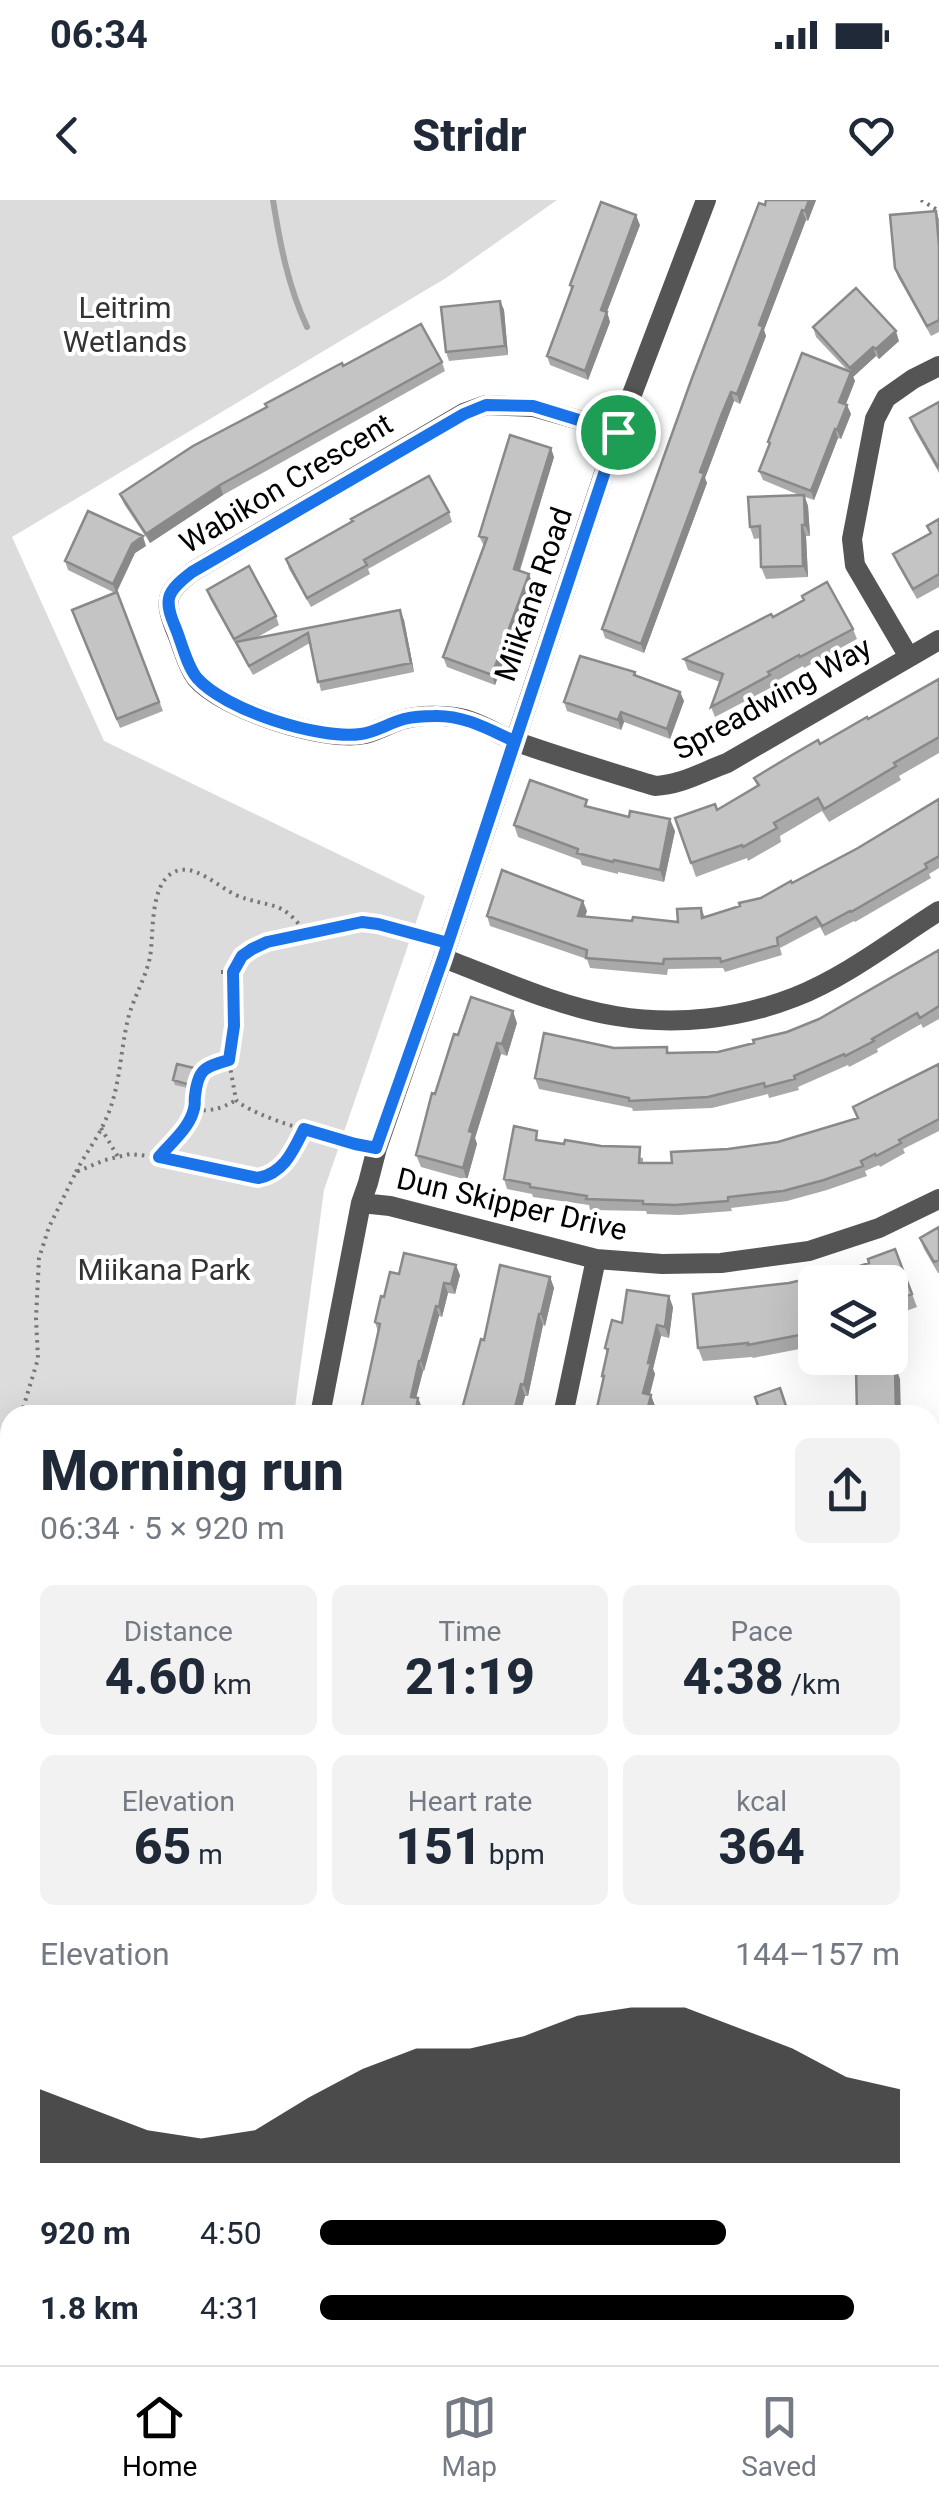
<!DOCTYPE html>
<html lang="en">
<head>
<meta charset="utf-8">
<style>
  :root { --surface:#fff; --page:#f2f2f3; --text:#1f2937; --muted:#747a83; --line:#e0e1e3; --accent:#000 }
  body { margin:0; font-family:Roboto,sans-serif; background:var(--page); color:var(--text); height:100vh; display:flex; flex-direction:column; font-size:38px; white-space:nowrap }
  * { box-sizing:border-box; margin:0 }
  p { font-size:32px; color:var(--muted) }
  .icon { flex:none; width:55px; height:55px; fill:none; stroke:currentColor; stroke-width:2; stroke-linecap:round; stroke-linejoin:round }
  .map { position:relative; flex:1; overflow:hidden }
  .sheet { position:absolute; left:0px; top:1205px; width:940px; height:960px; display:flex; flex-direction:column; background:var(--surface); border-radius:30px 30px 0 0; box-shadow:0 10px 40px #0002 }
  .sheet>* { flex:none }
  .tools { position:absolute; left:798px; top:1065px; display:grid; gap:20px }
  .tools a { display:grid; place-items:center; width:110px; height:110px; border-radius:15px; background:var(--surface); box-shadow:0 10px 40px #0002; font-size:50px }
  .pin { position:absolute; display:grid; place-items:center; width:85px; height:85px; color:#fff; margin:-42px; border:5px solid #fff; border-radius:50%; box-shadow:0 2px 10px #0007 }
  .round { display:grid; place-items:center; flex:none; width:105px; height:105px; border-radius:15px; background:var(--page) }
  .overview { display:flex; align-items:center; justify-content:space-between; height:170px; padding:0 40px }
  h1 { font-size:55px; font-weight:800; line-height:75px }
  .figures { display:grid; grid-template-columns:repeat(3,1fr); gap:15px; height:170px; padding:10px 40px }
  .figures div { display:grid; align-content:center; border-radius:15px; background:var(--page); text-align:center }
  .figures b { font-size:50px; font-weight:800 }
  .figures small { font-size:28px; font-weight:400 }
  .figures p { font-size:28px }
  .chart { height:280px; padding:20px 40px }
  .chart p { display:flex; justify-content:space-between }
  .chart svg { width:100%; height:180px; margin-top:10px; fill:var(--accent); opacity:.7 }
  ul { padding:0 40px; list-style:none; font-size:32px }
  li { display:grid; grid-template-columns:160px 120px 1fr; align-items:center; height:75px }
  li i { height:25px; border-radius:12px; background:var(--accent) }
  .status { display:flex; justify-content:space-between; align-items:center; height:70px; padding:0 50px; background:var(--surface); direction:ltr }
  .status svg { height:28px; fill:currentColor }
  header { display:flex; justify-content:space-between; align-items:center; height:130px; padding:0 40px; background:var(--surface); font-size:45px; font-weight:800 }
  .dock { display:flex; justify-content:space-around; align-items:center; height:140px; border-top:2px solid var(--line); background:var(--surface); font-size:28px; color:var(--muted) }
  .dock a { display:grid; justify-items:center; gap:5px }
  .dock .active { color:var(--accent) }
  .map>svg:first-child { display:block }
  .green { fill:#dcdcdc }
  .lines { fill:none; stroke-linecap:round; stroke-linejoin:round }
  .stream { stroke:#a3a3a3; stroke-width:6 }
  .path { stroke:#777; stroke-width:4; stroke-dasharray:2.5 5; stroke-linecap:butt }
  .minor { stroke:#555; stroke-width:20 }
  .wall { fill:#a9a9a9 }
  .shaded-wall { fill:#898989 }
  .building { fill:#c4c4c4; stroke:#898989; stroke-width:2.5 }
  .route-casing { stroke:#fff; stroke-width:20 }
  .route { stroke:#1a73e8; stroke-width:12 }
  .labels { text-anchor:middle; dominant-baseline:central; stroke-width:8; stroke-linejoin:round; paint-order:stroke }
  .park-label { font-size:30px; fill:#333; stroke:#fff }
  .street-label { font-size:30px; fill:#000; stroke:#fff }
</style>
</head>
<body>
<div class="status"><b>06:34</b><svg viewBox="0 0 49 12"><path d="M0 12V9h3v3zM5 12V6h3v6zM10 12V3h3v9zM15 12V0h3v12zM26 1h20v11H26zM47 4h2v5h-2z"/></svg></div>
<header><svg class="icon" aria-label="back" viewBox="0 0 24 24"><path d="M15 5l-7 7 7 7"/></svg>Stridr<svg class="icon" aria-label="heart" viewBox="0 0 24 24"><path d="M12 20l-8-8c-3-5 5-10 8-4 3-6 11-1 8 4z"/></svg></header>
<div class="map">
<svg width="939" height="2165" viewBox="0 0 939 2165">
  <rect width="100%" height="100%" fill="#fff"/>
  <path class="green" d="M0 0H557L446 78 12 337 104 541 425 696 324 990 294 1215H10V1285L0 1271Z
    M939 1804V2165H58L74 2155H930V1810Z"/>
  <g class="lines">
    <path class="stream" d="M273 0C280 44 288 86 307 127
      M930 1985 939 1990
      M0 2144 10 2140
      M76 2155 79 2165"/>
    <path class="path" d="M921 0 939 11
      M221 772H233
      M195 910C195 899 194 876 204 868 209 864 222 862 229 861
      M101 928 118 957
      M357 945C329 937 255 918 236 900L229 861 234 826 233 772 242 756 251 749 267 742 362 722 378 724 432 740
      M159 957 179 934 195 910C212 911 221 909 236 900
      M76 972C85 954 98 938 106 919 121 886 120 849 129 815 135 795 146 777 150 757 154 735 149 684 174 672 194 662 218 687 236 695 270 709 282 698 306 734
      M21 1215 38 1159 36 1118 39 1058 49 1027 76 972 105 960 130 954 159 957 258 978C284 973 293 951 304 929
      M0 2033 10 2028"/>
    <path class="minor" d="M618 231 533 207 486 205 464 213 192 372C167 392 163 398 175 429 182 444 186 465 196 478 222 509 325 543 365 534 377 531 389 524 401 520 417 515 437 515 454 517 477 520 496 534 517 542 562 558 609 572 655 586 681 585 702 572 727 563L939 440
      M909 457 855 365 852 339 875 219 886 198 913 179 939 166
      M443 758C499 779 556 806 616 816 676 826 739 819 795 797 846 777 893 740 939 711
      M361 1003 390 1006 596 1059 662 1064 721 1063 809 1051 879 1028 939 999
      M320 1215 361 1003 368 983 377 948 443 758 618 231 706 0
      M563 1215 596 1059
      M930 1338 939 1354
      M0 1430 10 1425
      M0 1478 10 1495
      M930 1662 939 1656
      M0 1886 10 1880"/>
  </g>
  <path class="wall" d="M816 0 808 21 806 20 764 130 766 136 740 204 734 201 705 278 707 283 644 453 605 438 602 429 765 5Z
    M936 11 939 19V132L931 136 898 77 895 68Z
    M640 25 607 112 610 122 588 180 550 165 547 156 571 90 570 85Z
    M500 101 504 110 508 155 449 161 446 152Z
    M813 127 899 141 879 159 876 156 853 177 855 181 846 204 851 214 841 239 838 238 814 300 805 297 808 306 810 336H806L808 377 766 379 761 367V338L754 339 750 327 799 295 763 280 759 271 769 245 768 242 847 170 816 137Z
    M442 162 445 171 223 295 150 343 124 304 120 294 343 166Z
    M939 202V273L914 229 910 218Z
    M554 257 520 371 529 374 532 383 495 485 447 467 443 457 484 346 479 336Z
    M449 312 452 322 368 369 370 374 311 407 289 369 286 359Z
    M939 319V387L917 399 897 364 893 354 930 334 927 326Z
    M146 346 135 353 117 392 163 511 120 528 75 420 115 393 68 370 65 361Z
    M207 390 276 416 279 425 256 438 404 420 414 472 321 491 310 443 253 475 210 399Z
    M773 417 853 429 857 439 804 468 803 466 773 483 774 486 715 517 711 507 720 482 688 470 684 459Z
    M635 472 637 476 680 492 684 501 670 539 624 522 621 530 567 511 564 502Z
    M939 479V553L899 576 901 580 829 622 822 611 780 636 781 642 748 661 747 658 696 677 675 618 717 610 757 586 754 578 868 519Z
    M939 599V668L929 674 931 678 855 722 854 721 825 736 820 727 780 748 782 755 725 772 723 768 668 769 667 775 590 768 587 759 490 726 487 716 587 711 585 716 632 721 678 722 701 708 705 717 740 706 792 683 858 648Z
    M590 607 675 631 664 682 618 672V674L582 665 580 660 518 637 514 625Z
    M939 750V819L923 828 921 824 877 849 878 852 849 867 848 865 798 887 799 890 769 898 768 894 712 908 633 911 632 908 539 889 535 878 614 848 667 847 669 853 718 852 754 843 819 819Z
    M517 823 507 856 501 854 475 938 477 944 467 980 421 967 416 955 435 894 458 835Z
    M939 864V931L903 949 905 953 880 967 879 965 865 971 867 976 827 990 787 1001 731 1008 732 1011 679 1015 647 1014 646 1011 590 1010 589 1005 533 997 532 994 507 989 504 979 541 941 643 958V963H672L728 949 778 942 857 918 853 907Z
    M194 868 196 873 192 889 175 885 173 880Z
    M939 1027V1073H938L924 1049 920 1038Z
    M895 1049 917 1107 890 1117V1082H815V1146L753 1158 752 1157 703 1161 698 1148 693 1094 789 1083 823 1075V1078L869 1063 868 1059Z
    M399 1074 460 1075 455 1094 448 1093 442 1117 439 1116 424 1171H423L416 1198H418L422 1208 375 1151 378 1132 375 1122 384 1097Z
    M550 1077 554 1088 545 1126 543 1125 528 1196H525L520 1215H464L462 1209 484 1140Z
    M673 1107 669 1138 661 1136 653 1169 655 1174 650 1195 655 1206 653 1215H592L596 1212 603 1181 602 1176 607 1154 605 1148 622 1123Z
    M10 1307V1373L0 1378V1313Z
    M939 1440V1478L930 1482V1441Z
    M930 1544 939 1551V1601L930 1606Z
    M939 1684V1764L932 1768 930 1764V1697L932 1696 930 1689Z"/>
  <path class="shaded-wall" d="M809 0H816L808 21 805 11Z
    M802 10 806 20 764 130 766 136 740 204 737 194 759 125Z
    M636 15 640 25 604 119 601 110Z
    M500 101 504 110 508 155 505 146Z
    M607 112 610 122 588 180 585 171Z
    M896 131 899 141 879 159 876 149Z
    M873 147 876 156 853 177 850 168Z
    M851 172 855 181 843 211 839 202Z
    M731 192 734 201 705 278 707 283 644 453 641 444 700 272Z
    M847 205 851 214 841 239 837 230Z
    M835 229 838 238 814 300 811 291Z
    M551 248 554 257 517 378 514 369Z
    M220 285 223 295 150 343 146 334Z
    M804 295 808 306 810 336 805 325Z
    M802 325 806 336 808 377 803 366Z
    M143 336 146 346 135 353 116 393 113 384 132 344Z
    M529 374 532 383 495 485 492 475Z
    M400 410 404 420 414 472 411 463Z
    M680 492 684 501 670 539 667 529Z
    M621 512 624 522 621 530 618 520Z
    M670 619 675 631 664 682 660 670Z
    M583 701 587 711 582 726 578 716Z
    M513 811 517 823 507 856 502 844Z
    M497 843 501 854 475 938 477 944 467 980 463 968 469 931Z
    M194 868 196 873 192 889 190 885Z
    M456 1065 460 1075 455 1094 451 1084Z
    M550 1077 554 1088 545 1126 541 1114Z
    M444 1083 448 1093 442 1117 439 1107Z
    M669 1096 673 1107 669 1138 665 1127Z
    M436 1106 439 1116 424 1171 421 1161Z
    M539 1114 543 1125 528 1196 524 1185Z
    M657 1125 661 1136 653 1169 655 1174 647 1204 643 1193 648 1163Z
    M419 1161 423 1171 414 1206 411 1197Z
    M895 1165 900 1179 901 1215H896Z
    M521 1184 525 1196 520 1215H513Z
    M651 1195 655 1206 653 1215H646Z
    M418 1198 422 1208 420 1215H415Z
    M10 1964V1981L0 1987V1970Z"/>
  <path class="building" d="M766 0H809L805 11 802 10 759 125 763 127 737 194 731 192 721 216 700 272 704 274 641 444 602 429 692 178 759 3 765 5Z
    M601 2 636 15 601 110 607 112 585 171 547 156 573 86 570 85Z
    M936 11 939 46V120L927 126 895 68 890 15Z
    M856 88 896 131 876 149 873 147 850 168 813 127Z
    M500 101 505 146 446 152 441 107Z
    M421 124 442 162 220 285 146 334 120 294 193 246 267 207 265 204 342 163 343 166Z
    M802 153 851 172 839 202 847 205 837 230 835 229 811 291 759 271 770 243 768 242Z
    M939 202V266L938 267 910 218Z
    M510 235 551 248 514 369 529 374 492 475 443 457 487 338 479 336Z
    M429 276 449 312 364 360 367 365 307 398 286 359 353 321 351 319Z
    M804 295 805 325H802L803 366 761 367 760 326 750 327 748 297Z
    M88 311 143 336 132 344 113 384 65 361Z
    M939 319V374L913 389 893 354 931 333 927 326Z
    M249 366 276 416 234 439 207 390Z
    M827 382 853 429 800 457 799 455 768 472 770 475 711 507 723 474 684 459 771 414 773 417 804 400 802 396Z
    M117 392 159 502 117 519 72 410Z
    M400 410 411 463 318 482 308 433 249 466 236 442Z
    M580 456 635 472 634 475 680 492 667 529 621 512 618 520 564 502Z
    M939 479V537L894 563 896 566 824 609 818 598 774 623 777 628 743 647 742 645 691 663 675 618 715 604 717 610 759 585 754 578 792 555 818 540 820 544 867 517 868 519Z
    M530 580 587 600 585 606 629 617 630 611 670 619 660 670 614 660 613 662 577 653 578 649 514 625Z
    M939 599V656L925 664 927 668 851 712 850 711 822 726 816 717 777 738 778 745 721 762 720 758 664 759 663 764 586 758 587 750 487 716 502 670 583 701 578 716 632 721 633 717 678 722 677 709 701 708 702 718 740 706 739 703 761 698 791 681 792 683 858 648Z
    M939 750V806L920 818 917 813 872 839 874 841 845 856 844 854 794 876 795 879 765 887 764 883 708 897 629 901V898L535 878 544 833 614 848 667 847V853L718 852 754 843 753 840 787 832 819 819Z
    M471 797 513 811 502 844 497 843 469 931 473 933 463 968 416 955 432 893 435 894 454 834 458 835Z
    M177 864 194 868 190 885 173 880Z
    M939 864V919L899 940 901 943 876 956 875 954 861 961 863 966 824 980 783 991 728 997V1001L675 1005 643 1004V1001L586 999 587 996 530 987V984L504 979 514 926 537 931 536 940 564 944 565 940 601 946 640 947 639 963H672L671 952 728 949 778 942 858 918 853 907Z
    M939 1027V1060L934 1062 920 1038Z
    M895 1049 912 1094 890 1102V1082H815V1132L748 1145V1143L698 1148 693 1094 789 1083 823 1075V1078L869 1063 868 1059Z
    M404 1053 456 1065 451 1084 444 1083 439 1107 436 1106 421 1161H419L411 1197 418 1198 415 1215H360L380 1124 375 1122 381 1096 384 1097 390 1072 399 1074Z
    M500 1065 550 1077 541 1114H539L524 1185 521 1184 513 1215H466L467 1210 462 1209 481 1139 484 1140Z
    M627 1090 669 1096 665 1127 657 1125 648 1163H651L643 1193 651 1195 646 1215H592L593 1211 596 1212 604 1176H602L608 1149 605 1148 612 1120 622 1123Z
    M895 1165 896 1215H857L856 1166Z
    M780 1188 789 1215H761L755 1197Z
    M10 1307V1362L0 1367V1313Z
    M937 1437 939 1440V1466L930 1471V1441Z
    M934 1542 939 1551V1590L930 1595V1544Z
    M939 1684V1752L930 1757V1697L934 1695 930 1689Z
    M0 1946 10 1961V1964L0 1970Z"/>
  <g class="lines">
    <g class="route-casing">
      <path id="route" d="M618 232 533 206 486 205 464 214 192 372C166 392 163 399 176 429 182 444 187 466 197 478 225 510 319 540 361 534 376 532 389 523 404 519 413 517 425 516 434 516 464 515 488 529 514 541L448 743 378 724 362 722 267 742 252 749 242 756 233 772 234 826 229 860C204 867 198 869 195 896 194 905 196 904 193 912 188 929 170 944 159 957L258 978C284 973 293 951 304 929L355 944 376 948 443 758 618 232"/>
    </g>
    <use href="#route" class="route"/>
  </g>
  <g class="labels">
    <g class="park-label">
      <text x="125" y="107">Leitrim<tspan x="125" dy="34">Wetlands</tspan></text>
      <text x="164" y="1069">Miikana Park</text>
    </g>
    <g class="street-label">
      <text transform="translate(286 283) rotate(-31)">Wabikon Crescent</text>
      <text transform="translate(533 394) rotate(-71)">Miikana Road</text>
      <text transform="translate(772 498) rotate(-29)">Spreadwing Way</text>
      <text transform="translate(512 1004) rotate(13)">Dun Skipper Drive</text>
    </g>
  </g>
</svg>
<div class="tools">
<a><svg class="icon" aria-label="layers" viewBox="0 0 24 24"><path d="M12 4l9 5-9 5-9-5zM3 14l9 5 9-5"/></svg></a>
</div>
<div class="pin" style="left:618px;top:232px;background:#1e9e55"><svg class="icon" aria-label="arrive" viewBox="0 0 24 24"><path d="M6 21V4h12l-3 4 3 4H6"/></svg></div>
<section class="sheet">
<div class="overview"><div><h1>Morning run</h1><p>06:34 · 5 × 920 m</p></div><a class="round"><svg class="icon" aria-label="share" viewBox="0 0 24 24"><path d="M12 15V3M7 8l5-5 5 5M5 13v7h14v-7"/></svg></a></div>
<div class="figures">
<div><p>Distance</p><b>4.60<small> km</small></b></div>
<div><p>Time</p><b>21:19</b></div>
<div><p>Pace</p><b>4:38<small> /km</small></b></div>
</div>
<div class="figures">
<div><p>Elevation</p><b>65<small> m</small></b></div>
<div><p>Heart rate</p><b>151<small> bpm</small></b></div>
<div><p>kcal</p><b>364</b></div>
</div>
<div class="chart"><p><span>Elevation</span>144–157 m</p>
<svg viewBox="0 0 160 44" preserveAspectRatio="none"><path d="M0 44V26L10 31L20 36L30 38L40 36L50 28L60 21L70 16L80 16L90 13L100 8L110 6L120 6L130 11L140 16L150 23L160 26V44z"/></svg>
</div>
<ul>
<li><b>920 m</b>4:50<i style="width:70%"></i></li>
<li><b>1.8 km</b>4:31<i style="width:92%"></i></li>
</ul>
</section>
</div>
<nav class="dock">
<a class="active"><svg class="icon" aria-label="home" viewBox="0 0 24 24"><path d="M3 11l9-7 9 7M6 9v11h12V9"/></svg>Home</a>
<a><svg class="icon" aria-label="map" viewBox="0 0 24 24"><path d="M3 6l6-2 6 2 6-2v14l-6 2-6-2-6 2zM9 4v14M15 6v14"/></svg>Map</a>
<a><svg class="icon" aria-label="saved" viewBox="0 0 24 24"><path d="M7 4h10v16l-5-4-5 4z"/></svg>Saved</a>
</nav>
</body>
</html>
